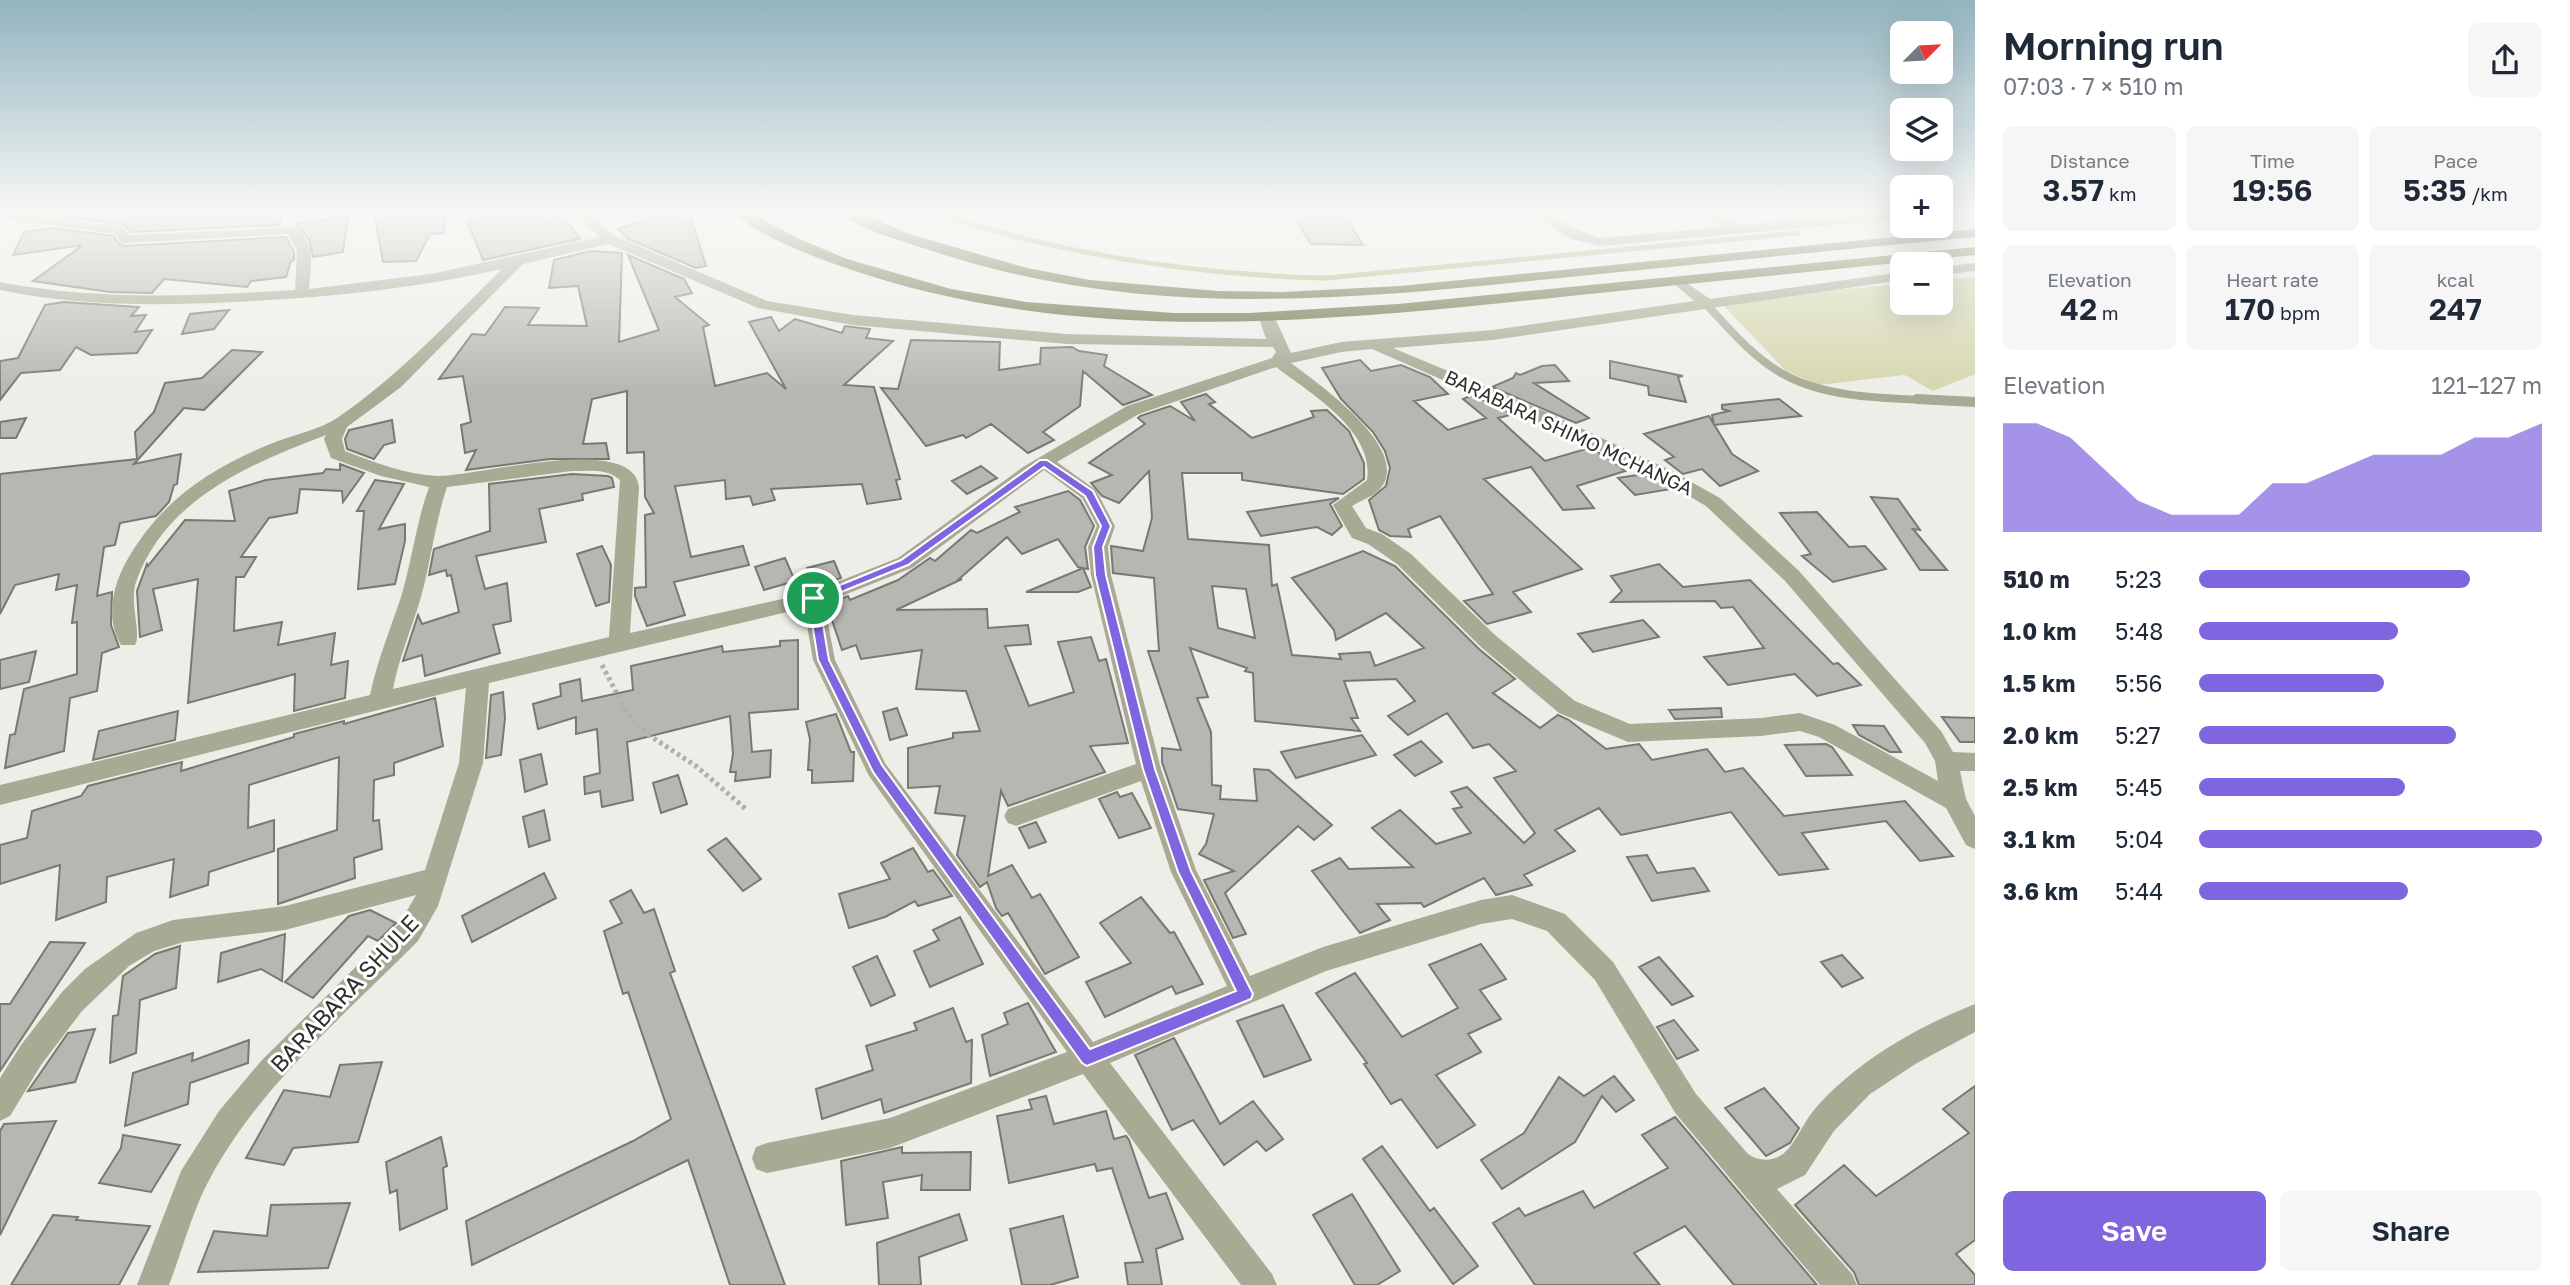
<!DOCTYPE html>
<html lang="en">
<head>
<meta charset="utf-8">
<style>
  :root { --surface:#fff; --page:#f6f6f7; --text:#1f2937; --muted:#747a83; --accent:#8065e0 }
  body { margin:0; font-family:"Golos Text",sans-serif; background:var(--page); color:var(--text); height:100vh; display:flex; flex-direction:column; font-size:26px; white-space:nowrap }
  * { box-sizing:border-box; margin:0 }
  p { font-size:23px; color:var(--muted) }
  .icon { flex:none; width:38px; height:38px; fill:none; stroke:currentColor; stroke-width:2; stroke-linecap:round; stroke-linejoin:round }
  .map { position:relative; flex:1; overflow:hidden }
  .panel { display:flex; flex-direction:column; background:var(--surface); width:595px }
  .panel>* { flex:none }
  .needle { width:46px; rotate:66deg }
  .buttons { position:absolute; left:1890px; top:21px; display:grid; gap:14px }
  .buttons a { display:grid; place-items:center; width:63px; height:63px; border-radius:10px; background:var(--surface); box-shadow:0 7px 28px #0002; font-size:35px }
  .pin { position:absolute; display:grid; place-items:center; width:60px; height:60px; color:#fff; margin:-30px; border:4px solid #fff; border-radius:50%; box-shadow:0 2px 7px #0007 }
  .round { display:grid; place-items:center; flex:none; width:74px; height:74px; border-radius:10px; background:var(--page) }
  .overview { display:flex; align-items:center; justify-content:space-between; height:119px; padding:0 28px }
  h1 { font-size:38px; font-weight:600; line-height:52px }
  .figures { display:grid; grid-template-columns:repeat(3,1fr); gap:10px; height:119px; padding:7px 28px }
  .figures div { display:grid; align-content:center; border-radius:10px; background:var(--page); text-align:center }
  .figures b { font-size:30px; font-weight:600 }
  .figures small { font-size:19px; font-weight:400 }
  .figures p { font-size:19px }
  .chart { height:196px; padding:14px 28px }
  .chart p { display:flex; justify-content:space-between }
  .chart svg { width:100%; height:126px; margin-top:7px; fill:var(--accent); opacity:.7 }
  .cta { display:flex; gap:14px; margin-top:auto; padding:14px 28px }
  .cta a { flex:1; height:80px; border-radius:10px; background:var(--accent); color:#fff; font-size:28px; font-weight:600; line-height:80px; text-align:center }
  .cta a+a { background:var(--page); color:var(--text) }
  ul { padding:0 28px; list-style:none; font-size:23px }
  li { display:grid; grid-template-columns:112px 84px 1fr; align-items:center; height:52px }
  li i { height:18px; border-radius:9px; background:var(--accent) }
  main { display:flex; flex:1; min-height:0 }
  .map>svg:first-child { display:block }
  .green { fill:#d5d7ae }
  .lines { fill:none; stroke-linecap:round; stroke-linejoin:round }
  .stream { stroke:#b1b381; stroke-width:5 }
  .building { fill:#b7b7b2; stroke:#797974; stroke-width:2; fill-rule:evenodd }
  .path-far1 { stroke:#afafab; stroke-width:3.5; stroke-dasharray:2.5 2.5; stroke-linecap:butt }
  .path { stroke:#afafab; stroke-width:5; stroke-dasharray:3.5 3.5; stroke-linecap:butt }
  .lane-far1 { stroke:#a8aa94; stroke-width:8 }
  .lane { stroke:#a8aa94; stroke-width:10 }
  .street { fill:#a8aa94; fill-rule:evenodd }
  .primary { fill:#6f7049; fill-rule:evenodd }
  .route { fill:#8065e0; stroke:#fff; stroke-width:2; fill-rule:evenodd }
  .labels { text-anchor:middle; dominant-baseline:central; stroke-width:6; stroke-linejoin:round; paint-order:stroke }
  .street-label { font-size:19px; fill:#30302e; stroke:#fff }
  .near-street-label { font-size:23px; fill:#30302e; stroke:#fff }
</style>
</head>
<body>
<main>
<div class="map">
<svg width="1975" height="1285" viewBox="0 0 1975 1285">
  <rect width="100%" height="100%" fill="#eeeee9"/>
  <path class="green" d="M1975 277V374L1933 391 1905 375 1818 385 1785 370 1722 304 1736 298 1902 284V303H1941V280Z"/>
  <g class="lines">
    <path class="stream" d="M930 212C1060 254 1190 275 1327 278L1798 233"/>
  </g>
  <path class="building" d="M64 212H284L279 225 131 232 122 224 63 217Z
    M374 212H445L444 233 430 234 416 261 383 262Z
    M505 212H536L545 220 563 216 580 239 483 260 467 221Z
    M1317 212H1343L1363 245 1311 244 1295 219 1320 218Z
    M671 213 676 220 691 218 706 266 696 268 628 239 618 229Z
    M348 215 343 252 313 257 309 239 296 224Z
    M51 228 114 236 118 243 125 246 286 237 294 252V260L291 261 286 277 251 281 247 287 164 279 152 293 110 292 33 281 83 245 13 255 24 232Z
    M591 251 622 253 619 342 659 330 628 255 684 279 692 293 675 297 709 325 703 327 715 386 767 373 786 389 749 322 771 317 779 331 795 319 842 333 845 326 870 329 866 338 893 341 844 385 874 387 900 479 896 480 901 499 867 504 862 484 771 489 775 500 753 505 750 496 726 499 725 480 675 486 691 557 743 546 749 565 674 582 685 615 647 626 635 596V588L646 587 645 515 654 513 645 497 644 452 627 453V391L592 399 583 444 606 443 609 459H550L466 470 476 450 465 453 461 425 471 422 463 376 439 379 472 334 485 335 505 307 539 308 528 325 587 326 578 286 549 288 554 260Z
    M64 302 139 307 131 316 146 315 135 332 152 330 137 353 91 355 76 347 60 370 21 373 0 400V361L18 358 45 305Z
    M229 310 214 329 182 334 190 314Z
    M911 340 1000 342 999 370 1040 364 1041 348 1072 347 1079 351 1107 355 1104 366 1152 395 1123 405 1083 371 1080 406 1043 432 1054 440 1028 453 991 424 966 438 963 435 926 446 881 388 898 389Z
    M232 350 262 352 204 410 184 408 134 464 181 454 177 484 174 485 169 502 156 516 120 523 115 545 104 547 97 596 112 592 111 625 119 647 102 653 97 691 70 698 64 751 5 768 10 735 15 734 24 689 77 674V622L72 623 77 585 56 590 59 574 15 585 0 614V474L137 459 135 432 154 412 165 383 202 378Z
    M1360 360 1371 371 1401 365 1430 377 1448 394 1414 401 1448 430 1486 418 1463 399 1472 395 1514 414 1498 418 1545 461 1589 448 1607 457 1625 471 1577 486 1594 508 1563 510 1531 467 1484 479 1582 569 1513 592 1531 612 1487 624 1464 601 1493 594 1440 516 1408 529 1411 537 1390 536 1379 530 1369 500 1386 486 1390 468 1385 451 1373 432 1341 399 1322 368Z
    M1610 361 1683 376 1678 377 1686 402 1649 395 1648 386 1610 378Z
    M1555 365 1569 381 1534 383 1589 418 1576 423 1492 387 1513 378 1516 373 1520 375 1542 366Z
    M1206 394 1215 402 1209 404 1252 438 1314 417 1311 411 1327 410 1349 431 1364 463V479L1343 494 1242 480V473H1182L1188 539 1269 545 1272 586 1277 584 1292 655 1341 659 1339 654 1370 652 1375 666 1424 648 1386 613 1336 640 1334 630 1292 578 1363 551 1395 566 1479 649 1515 679 1493 693 1540 728 1558 715 1569 720 1606 749 1639 744 1652 760 1707 749 1725 772 1743 768 1784 816 1905 801 1953 856 1920 861 1886 821 1802 833 1828 869 1779 875 1731 812 1621 835 1599 808 1555 830 1575 851 1524 875 1532 885 1496 895 1484 878 1424 907 1421 903 1377 904 1390 920 1360 933 1312 871 1340 858 1349 869 1413 867 1372 828 1400 810 1436 844 1471 833 1453 809 1462 807 1451 792 1467 787 1524 843 1535 833 1494 778 1516 771 1489 744 1473 748 1447 713 1408 735 1388 716 1415 701 1396 679 1344 681 1358 718H1351L1360 731 1255 721 1253 673 1245 671 1247 668 1190 648 1208 697 1197 698 1211 732 1212 785 1221 786 1220 799 1257 801 1254 769 1269 770 1332 825 1314 840 1298 826 1225 893 1246 934 1233 938 1204 880 1234 871 1199 854 1206 844 1214 814 1178 809 1162 762V748L1181 750 1148 651H1159L1154 578 1113 573 1111 546 1143 551 1152 518 1149 471 1119 503 1102 496 1091 483 1112 475 1089 463 1145 424 1138 418 1140 416 1170 406 1195 421 1181 402ZM1212 586 1246 589 1255 638 1218 628Z
    M1779 399 1801 416 1714 425 1712 415 1729 411 1722 409V405Z
    M1709 416 1732 454 1758 471 1720 486 1702 469 1683 474 1665 460 1674 457 1644 434Z
    M26 418 16 438H0V422Z
    M392 420 395 442 384 445 374 459 347 449 345 439 349 430Z
    M340 464 364 473 343 502 342 491 300 489 297 513 269 518 241 557H256L244 577H236L234 631 282 622 278 645 335 633 331 665 348 661 345 698 294 711 295 674 188 703 198 579 153 589 162 630 140 637 137 591 147 564 148 566 185 520 235 521 229 491 266 480 323 473 326 469 340 470Z
    M981 466 997 478 967 494 952 481Z
    M572 474 608 476 612 478 614 487 582 494 583 500 539 509 546 542 476 556 485 589 507 583 511 621 493 625 500 653 425 676 422 655 403 661 418 615 422 624 459 612 451 575 447 576 446 570 429 575 434 549 490 531 489 484Z
    M1644 474 1657 480 1671 489 1635 495 1618 478Z
    M375 480 404 484 379 529 405 524V541L395 584 358 589 364 511H357Z
    M1068 491 1080 500 1094 526 1085 547 1088 569 1078 567 1058 539 1022 554 1007 537 959 579H962L896 610 987 609 988 628 1028 625 1031 644 1005 646 1029 706 1074 692 1058 642 1091 637 1099 661 1106 659 1128 743 1090 746 1105 772 1008 806 1001 791 988 876 1012 865 1032 898 1040 894 1079 957 1045 974 1008 913 1002 916 996 908 987 882 980 887 957 855 965 816 935 813 940 786 908 788V748L953 738V733L980 731 966 691 916 689 922 650 861 659 856 645 842 650 827 605 848 596 850 600 898 580 930 558 935 561 971 530 977 533 1020 512 1015 507Z
    M1871 497 1898 499 1920 530 1913 529 1947 570H1920Z
    M1339 498 1330 504 1342 526 1332 535 1317 527 1261 536 1247 512Z
    M1817 512 1849 547 1865 546 1886 569 1833 582 1802 556 1811 554 1780 513Z
    M602 546 611 565 609 602 596 606 577 554Z
    M785 558 795 581 764 590 755 567Z
    M834 561 841 578 814 587 807 568Z
    M1659 564 1683 587 1750 580 1833 664 1838 663 1861 685 1817 696 1795 674 1728 685 1704 657 1764 648 1733 607 1721 608 1715 601 1611 602 1622 591 1611 576Z
    M1083 568 1091 587 1078 592H1026Z
    M1643 620 1659 637 1593 652 1578 634Z
    M798 640V709L749 713 752 752 771 750 770 777 735 781 736 772H730L733 754 730 716 627 742 633 800 602 807 600 791 585 794 584 777 600 773 597 729 576 734V717L538 729 533 704 561 696 560 684 580 679 582 701 633 690 631 666 722 646 723 652 780 646V641Z
    M36 651 29 682 0 689V660Z
    M503 692 505 718 501 755 486 758 491 695Z
    M435 698 443 746 394 763V775L374 780 373 821 379 820 382 849 354 858 355 878 278 904V849L337 830 339 757 249 785 248 828 274 820V851L209 872 208 885 170 897 174 859 107 877 106 902 56 920 60 865 0 884V845L27 838 32 811 81 796 88 786 182 762 181 771 294 737V734L344 721V724Z
    M897 708 907 735 890 740 883 712Z
    M1721 708 1722 717 1675 719 1669 710Z
    M178 711 175 740 93 760 99 731Z
    M836 714 851 752H854L853 781 812 783V770H808L810 739 806 722Z
    M1942 717 1975 718V742H1960Z
    M1853 725 1884 726 1901 752H1890L1859 735Z
    M1362 735 1376 755 1296 778 1281 752Z
    M1421 741 1442 762 1415 776 1394 755Z
    M1826 744 1832 747 1852 775 1806 776 1785 745Z
    M541 754 547 784 525 792 520 760Z
    M678 775 687 804 661 813 653 783Z
    M1117 792 1120 797 1132 793 1151 828 1119 838 1099 799Z
    M544 810 550 840 529 847 523 817Z
    M1036 822 1046 842 1029 848 1019 828Z
    M726 838 761 879 743 891 708 850Z
    M913 848 928 872 933 870 952 896 918 906 915 901 885 917 849 928 839 894 890 879 881 863Z
    M1647 855 1657 873 1694 868 1709 891 1652 901 1627 857Z
    M544 873 556 898 472 942 462 916Z
    M631 890 644 913 654 909 675 971 670 973 785 1285H730L688 1160 472 1265 466 1221 633 1141 671 1119 628 992 623 994 604 931 622 923 610 901Z
    M1141 897 1170 933 1174 932 1203 984 1176 994 1172 986 1105 1017 1086 982 1131 963 1100 923Z
    M370 910 396 923 378 941 368 936 313 998 285 982 349 916Z
    M960 917 983 964 930 987 914 951 939 940 933 930Z
    M285 934 282 981 261 969 218 982 221 953Z
    M50 942 85 943 0 1071V1004H10Z
    M1481 944 1506 979 1480 990 1501 1019 1468 1034 1481 1052 1436 1075 1475 1125 1437 1148 1401 1099 1391 1104 1364 1064 1367 1063 1316 993 1355 973 1402 1037 1458 1008 1429 965Z
    M180 946 176 988 140 1000 136 1053 110 1063 113 1016 118 1015 123 976 155 954Z
    M1842 955 1863 978 1842 987 1821 962Z
    M877 956 895 995 871 1006 853 967Z
    M1659 957 1693 996 1672 1005 1639 967Z
    M1028 1003 1056 1052 990 1076 982 1035 1008 1024 1004 1013Z
    M1283 1005 1311 1060 1264 1077 1237 1021Z
    M953 1008 966 1042 972 1040 971 1083 884 1113 881 1099 822 1119 816 1089 873 1070 866 1046 917 1030 914 1023Z
    M1674 1020 1698 1050 1677 1059 1657 1027Z
    M95 1029 75 1082 28 1091 68 1033Z
    M1174 1038 1220 1124 1253 1101 1283 1139 1266 1151 1257 1141 1224 1165 1193 1120 1172 1130 1135 1055Z
    M249 1040 248 1063 190 1083 188 1104 125 1126 133 1073 193 1053 192 1061Z
    M382 1062 358 1142 293 1148 284 1165 246 1158 284 1090 330 1097 340 1065Z
    M1614 1076 1634 1100 1616 1112 1602 1096 1575 1142 1502 1189 1481 1160 1524 1133 1559 1077 1584 1096Z
    M1975 1086V1240L1956 1254 1975 1275V1285H1859L1854 1272 1795 1205 1844 1165 1876 1196 1969 1133 1943 1109Z
    M1764 1088 1799 1128 1790 1143 1766 1156 1725 1108Z
    M1046 1096 1054 1124 1106 1111 1114 1139 1126 1136 1129 1140 1149 1198 1166 1193 1183 1239 1156 1249 1162 1285H1128L1125 1263 1143 1262 1112 1168 1097 1171 1095 1164 1009 1183 997 1116 1032 1109 1029 1100Z
    M1675 1117 1817 1285H1734L1685 1226 1634 1253 1660 1285H1535L1493 1223 1519 1208 1525 1216 1583 1191 1594 1208 1668 1168 1642 1135Z
    M56 1121 0 1235V1131L4 1124Z
    M123 1135 180 1145 151 1192 99 1183 121 1148Z
    M441 1137 447 1166 443 1168 447 1209 400 1230 397 1190 390 1193 386 1162Z
    M1382 1146 1430 1211 1434 1208 1478 1266 1453 1284 1363 1159Z
    M902 1147V1153L971 1152 970 1190H921L922 1175 883 1182 888 1218 846 1225 841 1161Z
    M1352 1194 1400 1271 1377 1285H1355L1313 1215Z
    M350 1203 328 1268 198 1272 214 1231 267 1236 271 1205Z
    M959 1214 967 1240 919 1257 921 1285H879L877 1243Z
    M53 1215 78 1217 76 1220 150 1226 119 1285H11Z
    M1063 1216 1078 1277 1050 1285H1022L1010 1229Z"/>
  <g class="lines">
    <path class="path-far1" d="M1187 212V227"/>
    <path class="path" d="M602 665 627 713 647 734 696 766 747 810"/>
    <path class="lane-far1" d="M1704 302C1728 327 1752 357 1783 374 1831 401 1898 398 1951 401"/>
    <path class="lane" d="M1917 399 1975 402"/>
    <path class="street" d="M0 212 122 227 130 235 296 227C316 243 311 266 309 289L431 274 600 237 572 212H587L615 236 767 301 853 315 1067 334 1266 339 1259 318 1267 313 1275 318 1291 353 1341 342 1493 330 1694 301 1671 281 1678 277 1710 299 1902 272V280L1493 340 1393 348 1544 411 1670 470 1720 498 1799 571 1941 731 1953 752 1975 753V771H1960L1966 799 1975 816V849L1966 845 1946 808 1819 737 1800 731 1761 736 1628 742 1559 713 1481 647 1397 564 1368 544 1352 538 1333 505 1367 480C1375 431 1310 393 1276 367L1139 414 1057 462 1096 490 1115 526 1108 547 1111 575 1161 769 1196 870 1250 976 1323 947 1481 900 1512 895 1565 914 1613 962 1696 1094 1748 1154C1758 1161 1772 1162 1783 1154 1796 1143 1803 1123 1814 1110 1855 1062 1917 1027 1975 1004V1032L1917 1063 1870 1094 1834 1131 1805 1175 1777 1189 1852 1274 1857 1285H1820L1676 1114 1595 980 1547 931 1512 919 1481 924 1326 971 1110 1063 1272 1274 1277 1285H1241L1083 1074 890 1148 767 1173 756 1169 752 1158 756 1147 767 1143 890 1118 1067 1052 869 776 813 660 804 608 489 683 483 763 438 906 418 941C343 1017 252 1092 204 1190 190 1220 181 1254 169 1285H137L181 1171 219 1111 262 1060 400 923 416 895 285 930 184 942 154 951 129 966 82 1011 41 1065 10 1116 0 1121V1078L21 1045 62 992 85 969 136 933 173 920 285 906 425 870 459 763 466 688 0 805V785L370 695C377 661 390 630 401 597 412 561 416 523 429 487L381 476 331 458 324 439 326 435C250 464 165 499 136 582 129 603 142 634 135 645H121C106 620 112 588 125 564 159 501 213 466 278 441 297 434 321 429 337 418 399 376 449 321 502 269 413 289 324 298 233 302 154 306 78 306 0 290V282C97 301 196 296 295 290L297 251 288 234 125 243 120 242 116 234 0 218ZM609 244 758 308 853 325 1067 344 1273 347 1276 352 1272 358 1127 406 1023 467 898 558 809 593 630 633 639 487C633 432 475 477 438 476 406 475 374 462 345 451L342 439 347 427 401 387 523 264ZM1372 349 1532 419 1658 478 1706 506 1785 581 1925 743 1935 761 1938 781 1835 725 1800 713 1761 718 1630 724 1575 701 1495 635 1411 554 1382 534 1366 528 1352 506C1363 499 1376 496 1383 485 1407 445 1317 383 1291 363L1341 352ZM1044 470 1082 498 1097 526 1088 547 1091 575 1136 764 1008 809 1004 816 1008 823 1016 826 1141 781 1171 872 1227 986 1093 1042 885 763 835 660 824 603 912 568ZM572 471C589 471 607 468 620 480L609 637 393 689C399 657 412 628 421 597 431 561 435 523 447 487Z
      M1528 212C1555 212 1574 231 1600 238L1724 227 1701 212H1718L1741 225 1890 212H1902V219L1600 246 1571 239Z
      M1975 263V271L1941 275V267Z"/>
    <path class="primary" d="M733 212H750L795 237 847 259 951 289 1026 302 1174 313H1249L1398 304 1975 247V255C1840 269 1705 282 1570 296 1330 321 1080 349 846 268 812 256 759 237 733 212Z
      M839 212H858L909 234 1027 268 1090 280 1218 291 1282 292 1400 286 1975 229V237C1837 250 1698 264 1560 278 1342 300 1143 321 929 250 905 242 858 229 839 212Z"/>
  </g>
  <linearGradient id="sky" x2="0" y2="1"><stop stop-color="#92b4bf"/><stop offset="0.54" stop-color="#f7f7f5"/><stop offset="1" stop-color="#f7f7f5" stop-opacity="0"/></linearGradient>
  <rect width="1975" height="392" fill="url(#sky)"/>
  <path class="route" d="M1040 460H1047L1093 491 1111 526 1103 547 1106 575 1155 769 1191 871 1253 994 1251 999 1087 1066 1082 1063 873 772 818 660 808 598 901 560ZM1044 467 1085 496 1101 526 1093 547 1095 575 1143 769 1178 872 1236 991 1090 1049 882 765 829 660 819 601 908 565Z"/>
  <g class="labels">
    <g class="street-label">
      <text transform="translate(1569 432) rotate(25)">BARABARA SHIMO MCHANGA</text>
    </g>
    <g class="near-street-label">
      <text transform="translate(344 993) rotate(-47)">BARABARA SHULE</text>
    </g>
  </g>
</svg>
<div class="buttons">
<a><svg class="needle" viewBox="-14 -14 28 28"><path d="M0-13l5 13h-10z" fill="#e53935"/><path d="M0 13l5-13h-10z" fill="#747a83"/></svg></a>
<a><svg class="icon" aria-label="layers" viewBox="0 0 24 24"><path d="M12 4l9 5-9 5-9-5zM3 14l9 5 9-5"/></svg></a>
<a>+</a>
<a>−</a>
</div>
<div class="pin" style="left:813px;top:598px;background:#1e9e55"><svg class="icon" aria-label="arrive" viewBox="0 0 24 24"><path d="M6 21V4h12l-3 4 3 4H6"/></svg></div>
</div>
<section class="panel">
<div class="overview"><div><h1>Morning run</h1><p>07:03 · 7 × 510 m</p></div><a class="round"><svg class="icon" aria-label="share" viewBox="0 0 24 24"><path d="M12 15V3M7 8l5-5 5 5M5 13v7h14v-7"/></svg></a></div>
<div class="figures">
<div><p>Distance</p><b>3.57<small> km</small></b></div>
<div><p>Time</p><b>19:56</b></div>
<div><p>Pace</p><b>5:35<small> /km</small></b></div>
</div>
<div class="figures">
<div><p>Elevation</p><b>42<small> m</small></b></div>
<div><p>Heart rate</p><b>170<small> bpm</small></b></div>
<div><p>kcal</p><b>247</b></div>
</div>
<div class="chart"><p><span>Elevation</span>121–127 m</p>
<svg viewBox="0 0 160 44" preserveAspectRatio="none"><path d="M0 44V6L10 6L20 11L30 22L40 33L50 38L60 38L70 38L80 27L90 27L100 22L110 17L120 17L130 17L140 11L150 11L160 6V44z"/></svg>
</div>
<ul>
<li><b>510 m</b>5:23<i style="width:79%"></i></li>
<li><b>1.0 km</b>5:48<i style="width:58%"></i></li>
<li><b>1.5 km</b>5:56<i style="width:54%"></i></li>
<li><b>2.0 km</b>5:27<i style="width:75%"></i></li>
<li><b>2.5 km</b>5:45<i style="width:60%"></i></li>
<li><b>3.1 km</b>5:04<i style="width:100%"></i></li>
<li><b>3.6 km</b>5:44<i style="width:61%"></i></li>
</ul>
<div class="cta"><a>Save</a><a>Share</a></div>
</section>
</main>
</body>
</html>
